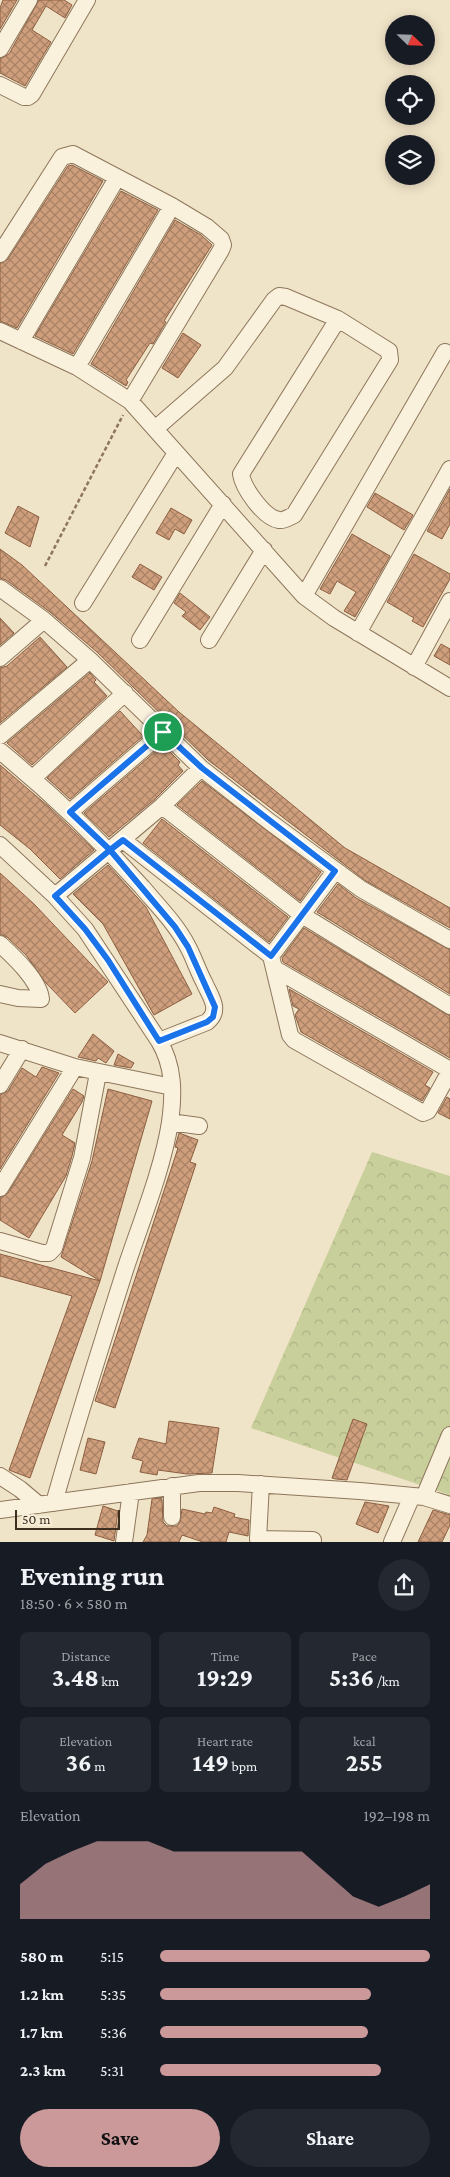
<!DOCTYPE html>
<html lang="en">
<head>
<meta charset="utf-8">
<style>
  :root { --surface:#171b24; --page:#242831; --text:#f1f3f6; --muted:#9ea1a6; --accent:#cc999b }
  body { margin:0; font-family:"Crimson Pro",serif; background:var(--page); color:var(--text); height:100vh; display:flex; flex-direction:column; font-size:19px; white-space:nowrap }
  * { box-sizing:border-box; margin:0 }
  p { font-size:16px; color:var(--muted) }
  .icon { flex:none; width:28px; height:28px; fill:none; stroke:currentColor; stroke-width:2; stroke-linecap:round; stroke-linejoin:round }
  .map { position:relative; height:1542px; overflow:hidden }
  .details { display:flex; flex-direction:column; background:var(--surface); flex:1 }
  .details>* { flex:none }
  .needle { width:32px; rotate:113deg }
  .tools { position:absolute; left:385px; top:15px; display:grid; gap:10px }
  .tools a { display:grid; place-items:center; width:50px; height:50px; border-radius:50%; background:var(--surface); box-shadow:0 2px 12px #0003; font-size:25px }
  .scale { position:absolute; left:15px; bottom:12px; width:105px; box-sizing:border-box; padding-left:5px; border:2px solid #3d2e20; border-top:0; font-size:14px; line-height:18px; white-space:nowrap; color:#3d2e20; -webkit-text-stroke:4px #f7eed8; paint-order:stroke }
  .pin { position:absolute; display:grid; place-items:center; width:42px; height:42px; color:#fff; margin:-21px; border:2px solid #fff; border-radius:50%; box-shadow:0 1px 5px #0007 }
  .round { display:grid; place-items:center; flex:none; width:52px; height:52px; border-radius:26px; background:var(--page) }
  .headline { display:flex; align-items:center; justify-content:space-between; height:85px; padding:0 20px }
  h1 { font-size:28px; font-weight:700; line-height:38px }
  .stats { display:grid; grid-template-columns:repeat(3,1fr); gap:8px; height:85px; padding:5px 20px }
  .stats div { display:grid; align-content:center; border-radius:8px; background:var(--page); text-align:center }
  .stats b { font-size:25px; font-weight:700 }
  .stats small { font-size:14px; font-weight:400 }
  .stats p { font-size:14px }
  .chart { height:140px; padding:10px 20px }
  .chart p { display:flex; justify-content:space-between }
  .chart svg { width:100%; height:90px; margin-top:5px; fill:var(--accent); opacity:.7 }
  .cta { display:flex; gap:10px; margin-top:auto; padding:10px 20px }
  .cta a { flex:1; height:58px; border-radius:30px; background:var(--accent); color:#111; font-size:20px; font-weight:700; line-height:58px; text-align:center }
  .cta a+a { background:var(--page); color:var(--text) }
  ul { padding:0 20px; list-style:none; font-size:16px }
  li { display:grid; grid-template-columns:80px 60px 1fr; align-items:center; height:38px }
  li i { height:12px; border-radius:6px; background:var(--accent) }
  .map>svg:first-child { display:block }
  .forest { fill:url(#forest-crowns) }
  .building { fill:url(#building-cross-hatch); stroke:#8d5f41 }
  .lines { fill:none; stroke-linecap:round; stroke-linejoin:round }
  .minor-casing { stroke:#8d765c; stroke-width:18 }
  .path { stroke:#8d765c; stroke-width:2.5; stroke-dasharray:4 2.5; stroke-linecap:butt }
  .minor { stroke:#faf1dc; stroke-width:16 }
  .route-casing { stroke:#fff; stroke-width:10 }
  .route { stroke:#1a73e8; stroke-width:6 }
</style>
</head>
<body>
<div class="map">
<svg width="450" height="1542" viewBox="0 0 450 1542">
  <defs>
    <pattern id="forest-crowns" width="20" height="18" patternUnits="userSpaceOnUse" patternTransform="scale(1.25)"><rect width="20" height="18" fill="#c9cf9b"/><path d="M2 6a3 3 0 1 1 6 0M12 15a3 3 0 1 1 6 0" fill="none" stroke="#aeb285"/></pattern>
    <pattern id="building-cross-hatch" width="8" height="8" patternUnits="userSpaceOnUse" patternTransform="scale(1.25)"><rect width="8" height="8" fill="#cf9f7d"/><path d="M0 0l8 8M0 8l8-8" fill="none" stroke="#a98266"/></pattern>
  </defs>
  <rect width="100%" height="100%" fill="#f0e4c8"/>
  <path class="forest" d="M372 1152 450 1176V1495L251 1428Z"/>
  <path class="building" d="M3 0H17L0 29V8Z
    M39 0H64L72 5 65 18 46 6 32 30 51 42 25 86 0 73V59L9 54Z
    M72 165 103 181 17 328 0 321V264L8 259 68 166Z
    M121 191 158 210 73 354 35 336Z
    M175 220 201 235 212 245 164 321 166 322 153 344 150 343 126 380 128 382 126 386 91 364Z
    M183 333 201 345 178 378 162 368Z
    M450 489V524L442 539 427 531Z
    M375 493 413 515 404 530 367 507Z
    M18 506 39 517 30 547 5 533Z
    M171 508 192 520 184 534 175 529 169 540 156 533Z
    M352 534 390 556 355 617 344 611 356 592 337 581 330 594 320 589Z
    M0 549 22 565 179 712 345 848 450 908V928L366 881 208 760 97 652 50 612 6 580 0 578Z
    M414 554 450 574V579L423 627 412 621 414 618 387 602Z
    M140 564 162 577 154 590 132 577Z
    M180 593 210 617 200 630 182 616 186 612 174 603Z
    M0 618 14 633 0 645Z
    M40 637 67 667 0 723V668L7 666Z
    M441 644 450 649V665L434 656Z
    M90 673 96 680 94 682 107 696 32 765 7 743Z
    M120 711 143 736 70 799 47 778Z
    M163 745 180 762 178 765 183 771 155 799 109 837 84 813Z
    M0 765 49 807 94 850 60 879 30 849 0 825Z
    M202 781 321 872 300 901 177 805Z
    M162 819 288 917 269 942 143 843Z
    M108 865 146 907 192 994 154 1015 103 924 73 894Z
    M0 873 34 904 108 982 75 1013 46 983 26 955 7 937 0 934Z
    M338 884 356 898 450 950V994L317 912Z
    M304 928 450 1016V1058L283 962 282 958Z
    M289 989 433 1072 425 1085 430 1088 422 1101 301 1032 295 1015 299 1009 293 1006Z
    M93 1034 114 1051 106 1063 98 1058 96 1061 78 1057Z
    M118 1054 134 1063 131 1068 114 1065Z
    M42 1067 59 1073 0 1169V1095L8 1091 22 1068 36 1077Z
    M73 1089 84 1096 82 1102 62 1135 75 1143 72 1156 66 1176 29 1238 0 1220V1198L8 1193Z
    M108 1089 152 1101 100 1281 61 1257 92 1161Z
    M447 1097 450 1099V1119L438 1113Z
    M179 1133 198 1140 190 1162 196 1164 115 1408 95 1401 178 1148 175 1147Z
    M0 1254 100 1281 30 1478 9 1470 72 1296 0 1276Z
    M353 1419 367 1424 347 1480 336 1479 332 1478Z
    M169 1421 219 1428 212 1473 187 1474 158 1470 157 1475 140 1472 143 1461 132 1458 139 1438 166 1444Z
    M88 1438 105 1442 96 1474 80 1470Z
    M160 1498 162 1499 163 1522 167 1526H177L180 1522 182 1509 205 1514 206 1512 212 1513 214 1507 235 1514 234 1517 249 1520 248 1536 229 1532 226 1542H203L182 1535 179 1542H143L147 1535 152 1499Z
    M365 1502 389 1506 378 1533 356 1524Z
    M103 1506 118 1511 114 1541 95 1535Z
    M433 1510 450 1515V1525L442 1542H418Z"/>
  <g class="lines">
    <g class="minor-casing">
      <path id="minor" d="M0 49 29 0
        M0 85 24 97H28L32 94 87 0
        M0 254 62 157 73 154 172 206 207 227 221 239 223 245 221 250 130 401
        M0 331 77 367 130 401 304 596 334 618 450 688
        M21 341 117 178
        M77 367 172 206
        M155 429 225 368 274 300 279 296 286 297 338 319 241 474C243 488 264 518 279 520 284 521 289 517 294 515L390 360 389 351 338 319
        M0 588 44 620 90 660 201 768 270 822 361 889 450 940
        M304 596 445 352
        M83 603 176 453
        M358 633 450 469
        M140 640 223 504
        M209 640 264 550
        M0 658 44 620
        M414 667 450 601
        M0 736 90 660
        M0 751C51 793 98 838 142 887 158 906 177 925 188 947 194 958 198 971 204 982 210 996 222 1010 207 1022L159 1041
        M33 778 125 693
        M162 806 302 915 450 1006
        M70 812 163 732
        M123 840 271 956 290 1035 294 1040 423 1113 428 1111 450 1071
        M0 845 55 896 85 929 159 1041C174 1066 174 1093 170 1122 163 1168 141 1222 126 1267 101 1346 76 1424 54 1503
        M55 896 162 806 201 768
        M0 944C14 957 39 980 41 999L18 998 0 994
        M271 956 335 871
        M275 969 450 1070
        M0 1043 75 1067 172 1087
        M0 1085 22 1049
        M170 1122 199 1126
        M0 1188 75 1067
        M0 1241 42 1253H49L54 1248 82 1158 98 1073
        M0 1476 20 1489 39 1505
        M261 1484 258 1539 313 1540
        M424 1497 450 1435
        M0 1510 199 1483H238L360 1491 424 1497 450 1505
        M172 1517V1486
        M124 1542 131 1492
        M392 1542 412 1496"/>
    </g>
    <path class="path" d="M45 566 123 415"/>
    <use href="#minor" class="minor"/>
  </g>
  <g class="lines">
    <g class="route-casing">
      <path id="route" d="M163 732 70 812 110 850 55 896 85 929 108 960 159 1041 207 1022 213 1017 215 1007 188 947 175 927 110 850 123 840 271 956 335 871 202 768 163 732"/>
    </g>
    <use href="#route" class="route"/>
  </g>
</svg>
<div class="tools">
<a><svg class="needle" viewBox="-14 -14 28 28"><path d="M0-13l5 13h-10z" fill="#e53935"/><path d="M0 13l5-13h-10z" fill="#9ea1a6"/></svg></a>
<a><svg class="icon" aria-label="locate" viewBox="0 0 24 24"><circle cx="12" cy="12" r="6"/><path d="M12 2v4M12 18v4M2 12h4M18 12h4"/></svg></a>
<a><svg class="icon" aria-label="layers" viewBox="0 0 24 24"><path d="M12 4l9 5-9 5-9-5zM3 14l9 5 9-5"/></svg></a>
</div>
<div class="scale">50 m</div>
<div class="pin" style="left:163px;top:732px;background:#1e9e55"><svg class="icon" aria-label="arrive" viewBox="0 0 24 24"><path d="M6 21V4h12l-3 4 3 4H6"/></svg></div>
</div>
<section class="details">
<div class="headline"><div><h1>Evening run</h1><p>18:50 · 6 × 580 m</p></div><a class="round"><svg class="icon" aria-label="share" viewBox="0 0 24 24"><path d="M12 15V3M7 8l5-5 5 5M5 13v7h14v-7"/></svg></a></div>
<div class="stats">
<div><p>Distance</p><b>3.48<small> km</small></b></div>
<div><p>Time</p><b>19:29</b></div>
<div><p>Pace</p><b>5:36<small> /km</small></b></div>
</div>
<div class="stats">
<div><p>Elevation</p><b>36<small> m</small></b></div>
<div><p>Heart rate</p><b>149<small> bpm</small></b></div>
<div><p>kcal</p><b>255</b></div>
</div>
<div class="chart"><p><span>Elevation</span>192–198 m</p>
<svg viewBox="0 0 160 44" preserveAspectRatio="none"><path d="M0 44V27L10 17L20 11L30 6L40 6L50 6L60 11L70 11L80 11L90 11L100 11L110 11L120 22L130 33L140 38L150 33L160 27V44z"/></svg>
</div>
<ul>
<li><b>580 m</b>5:15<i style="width:100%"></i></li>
<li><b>1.2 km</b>5:35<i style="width:78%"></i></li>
<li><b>1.7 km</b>5:36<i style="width:77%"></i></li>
<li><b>2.3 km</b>5:31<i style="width:82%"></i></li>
</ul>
<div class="cta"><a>Save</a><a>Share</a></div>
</section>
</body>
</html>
